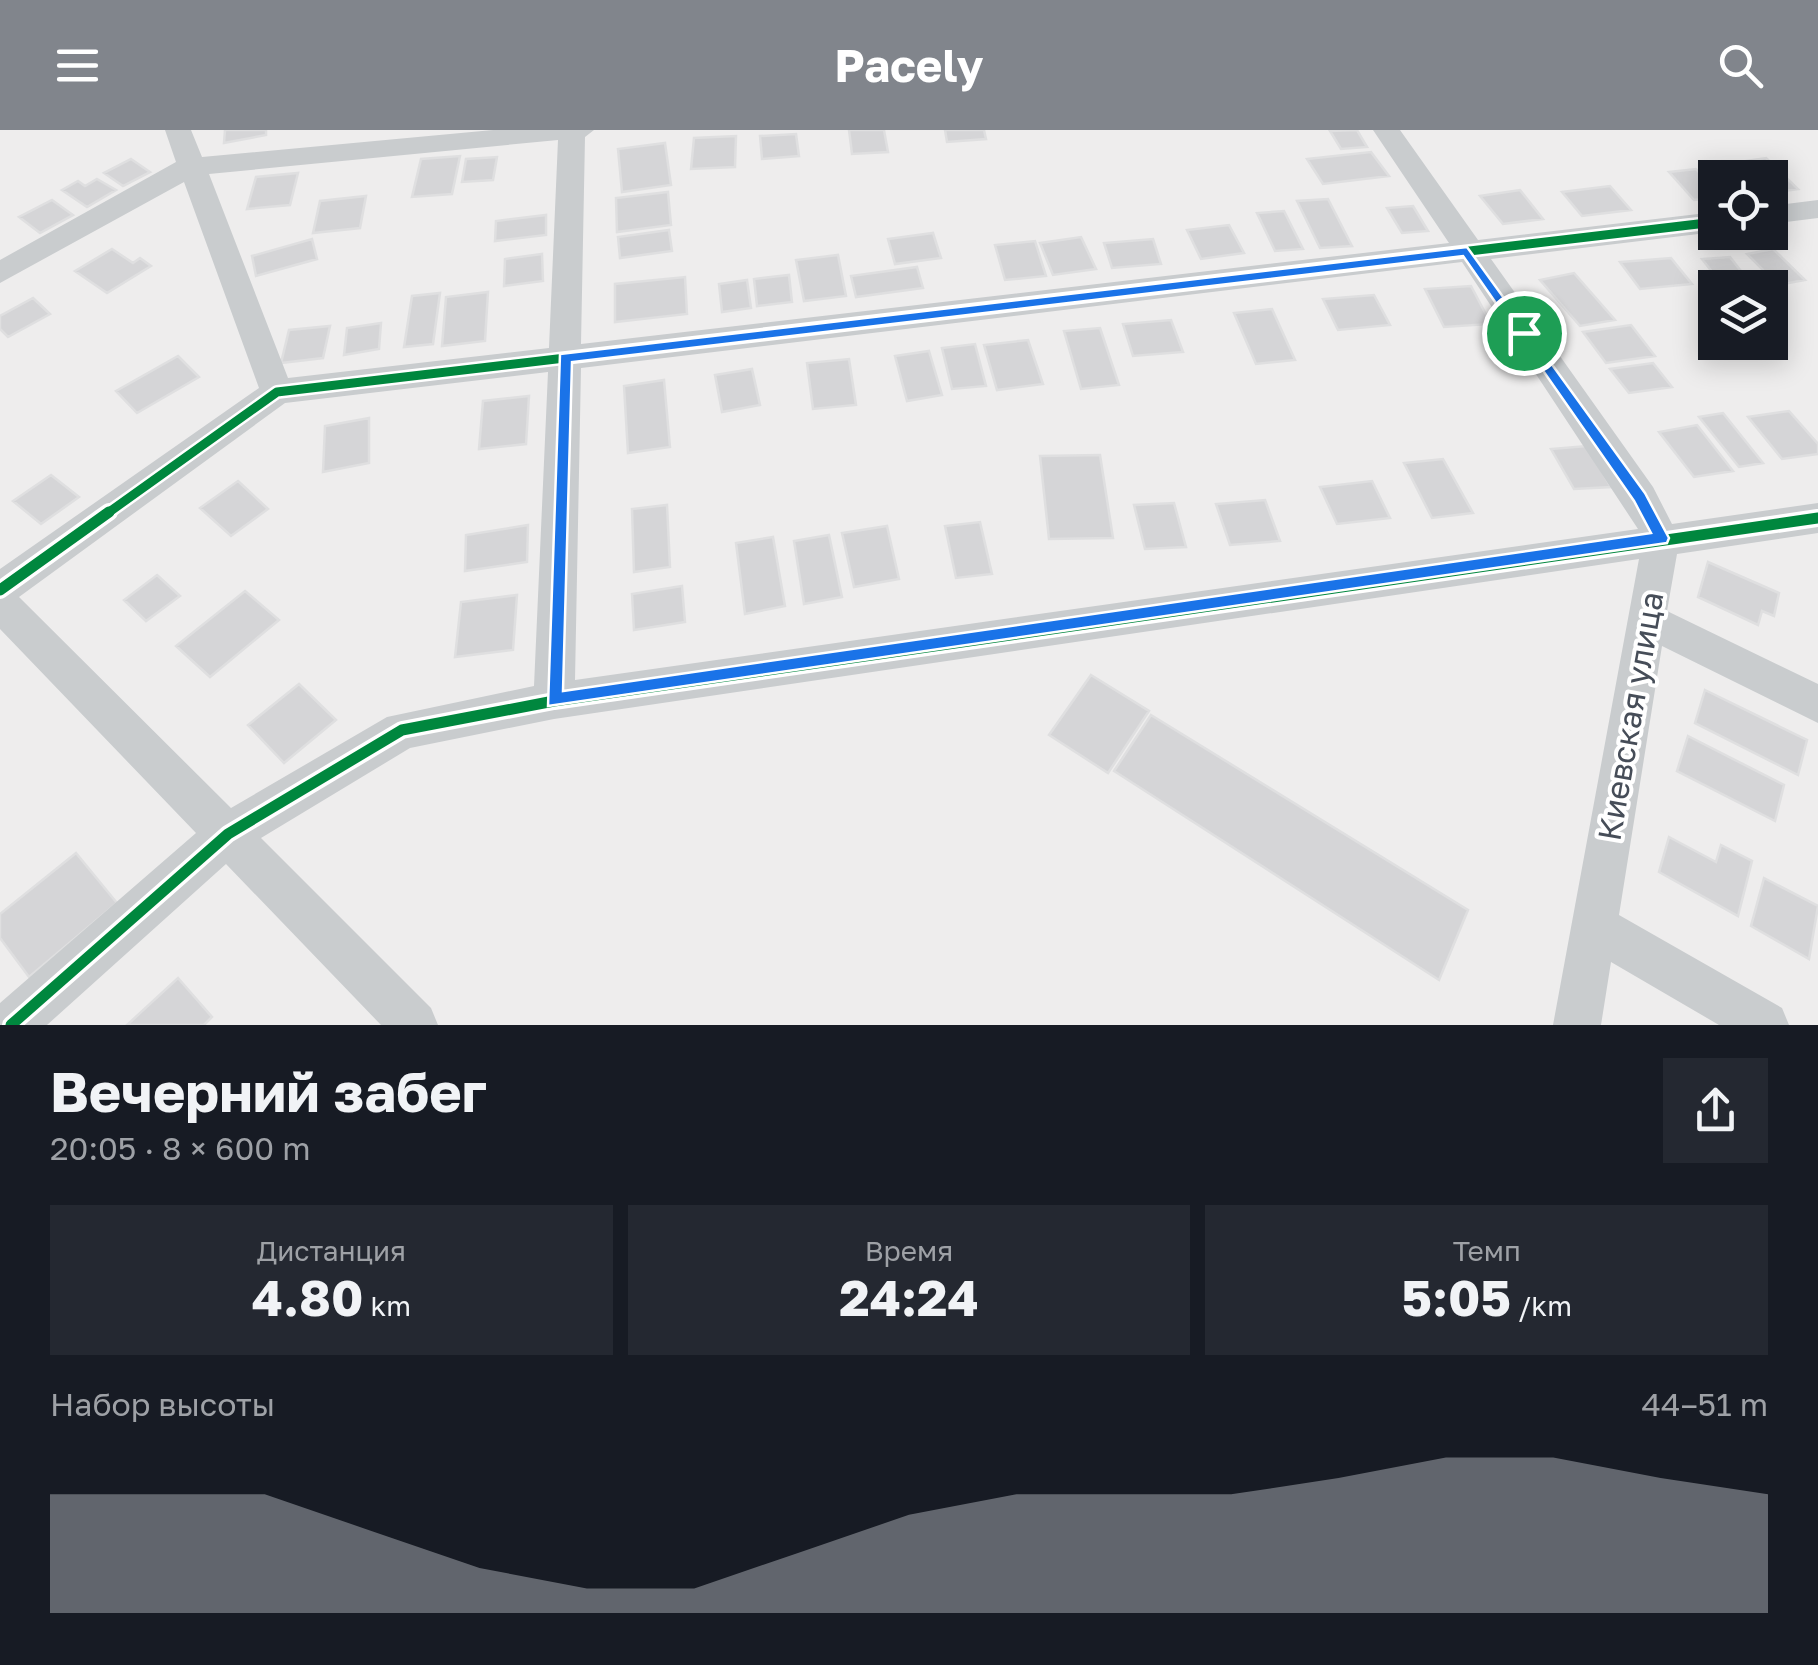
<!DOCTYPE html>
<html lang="ru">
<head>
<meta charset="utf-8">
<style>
  :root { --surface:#171b24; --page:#242831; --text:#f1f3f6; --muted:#9ea1a6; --accent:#81858c }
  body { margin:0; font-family:"Golos Text",sans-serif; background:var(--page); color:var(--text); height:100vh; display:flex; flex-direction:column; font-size:38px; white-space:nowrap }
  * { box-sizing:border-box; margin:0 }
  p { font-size:32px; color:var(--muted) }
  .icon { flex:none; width:55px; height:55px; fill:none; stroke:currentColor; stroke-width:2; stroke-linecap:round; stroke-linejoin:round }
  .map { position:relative; height:895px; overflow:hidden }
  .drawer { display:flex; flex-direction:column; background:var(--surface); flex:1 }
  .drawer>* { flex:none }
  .buttons { position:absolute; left:1698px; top:30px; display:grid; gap:20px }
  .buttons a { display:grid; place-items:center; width:90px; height:90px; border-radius:0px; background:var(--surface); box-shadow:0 5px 25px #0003; font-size:50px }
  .pin { position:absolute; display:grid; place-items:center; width:85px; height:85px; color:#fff; margin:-42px; border:5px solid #fff; border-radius:50%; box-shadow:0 2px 10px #0007 }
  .round { display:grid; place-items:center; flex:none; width:105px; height:105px; border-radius:0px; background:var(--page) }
  .head { display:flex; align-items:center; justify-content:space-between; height:170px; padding:0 50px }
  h1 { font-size:55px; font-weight:700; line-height:75px }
  .metrics { display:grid; grid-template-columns:repeat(3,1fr); gap:15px; height:170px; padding:10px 50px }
  .metrics div { display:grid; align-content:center; border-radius:0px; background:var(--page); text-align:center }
  .metrics b { font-size:50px; font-weight:700 }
  .metrics small { font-size:28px; font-weight:400 }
  .metrics p { font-size:28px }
  .chart { height:280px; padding:20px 50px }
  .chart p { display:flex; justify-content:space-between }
  .chart svg { width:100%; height:180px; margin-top:10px; fill:var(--accent); opacity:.7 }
  header { display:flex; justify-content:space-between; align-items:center; height:130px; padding:0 50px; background:var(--accent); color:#fff; font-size:45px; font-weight:700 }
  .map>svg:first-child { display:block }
  .building { fill:#d5d5d7; stroke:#dfdfe0; stroke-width:2.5 }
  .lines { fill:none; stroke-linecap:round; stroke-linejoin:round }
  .minor { fill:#c9ccce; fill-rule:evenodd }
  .cycleway-far1-casing { stroke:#fff; stroke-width:14 }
  .cycleway-casing { stroke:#fff; stroke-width:18 }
  .cycleway-far1 { stroke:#00873e; stroke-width:9 }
  .cycleway { stroke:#00873e; stroke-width:11 }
  .route { fill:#1a73e8; stroke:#fff; stroke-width:2.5; fill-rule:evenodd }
  .labels { text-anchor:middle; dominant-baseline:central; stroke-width:8; stroke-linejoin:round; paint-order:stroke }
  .street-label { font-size:32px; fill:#464d58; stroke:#fff }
</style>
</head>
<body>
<header><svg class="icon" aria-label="menu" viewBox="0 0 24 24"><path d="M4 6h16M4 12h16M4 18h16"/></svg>Pacely<svg class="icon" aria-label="search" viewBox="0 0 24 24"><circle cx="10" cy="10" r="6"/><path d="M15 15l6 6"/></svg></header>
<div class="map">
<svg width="1818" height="895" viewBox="0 0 1818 895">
  <rect width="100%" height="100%" fill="#eeeded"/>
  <path class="building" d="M225 0H266V5L224 13Z
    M849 0H884L888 22 852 24Z
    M945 0H984L986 9 947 12Z
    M1357 0 1367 17 1341 19 1330 1Z
    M796 4 799 26 762 29 760 6Z
    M736 6 735 37 691 39 694 8Z
    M665 13 671 55 622 62 618 19Z
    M1371 22 1389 46 1323 54 1307 29Z
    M460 26 452 64 412 67 421 29Z
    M497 27 493 50 462 52 466 29Z
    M1766 28 1798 59 1770 63V48H1755L1739 32Z
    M131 29 150 42 123 56 104 43Z
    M1696 39 1715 60V68L1694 70 1669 42Z
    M298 43 290 75 247 79 256 47Z
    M97 49 116 60 87 77 62 60 78 51 85 56Z
    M1610 56 1631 80 1582 86 1562 62Z
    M1520 60 1543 89 1503 94 1480 66Z
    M668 62 671 95 617 102 616 68Z
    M366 66 360 98 313 103 320 71Z
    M1328 69 1352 116 1320 118 1297 71Z
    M52 70 73 85 40 103 19 87Z
    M1413 76 1428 101 1402 103 1387 78Z
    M1284 81 1303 119 1275 121 1257 83Z
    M546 85V105L495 111 496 91Z
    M1229 95 1244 123 1201 129 1187 100Z
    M669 100 672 121 620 128 618 107Z
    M933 103 941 128 895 134 888 109Z
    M1081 107 1096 139 1053 145 1040 113Z
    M312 109 317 129 256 146 252 126Z
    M1153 109 1161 134 1112 138 1104 113Z
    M1035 111 1046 146 1005 150 995 115Z
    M112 119 133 133 140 128 151 136 107 163 75 141Z
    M1773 119 1805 150 1778 155 1747 124Z
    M542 124 543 151 504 156 505 129Z
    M838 125 846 166 804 171 796 130Z
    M1730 127 1751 154 1723 156 1702 129Z
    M1671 128 1692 154 1640 159 1620 132Z
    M917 137 923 158 856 167 851 146Z
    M1574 143 1615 190 1580 196 1540 150Z
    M789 145 792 172 757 176 754 149Z
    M685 147 687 184 615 192V154Z
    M747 150 751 178 722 182 719 154Z
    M1471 156 1491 194 1444 197 1425 159Z
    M488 162 485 211 442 216 446 167Z
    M440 163 433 214 404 217 412 166Z
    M1374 165 1390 195 1338 200 1323 169Z
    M33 168 50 184 8 207 0 199V186Z
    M1272 179 1295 230 1256 234 1234 183Z
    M1171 190 1183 222 1133 226 1123 194Z
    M381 193 379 219 344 225 347 198Z
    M1631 195 1655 226 1606 233 1583 202Z
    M330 196 323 228 281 233 289 200Z
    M1100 198 1119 255 1081 259 1064 201Z
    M1028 210 1043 254 997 260 984 215Z
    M975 214 986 256 952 259 942 218Z
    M929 221 942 265 907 271 895 226Z
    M178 226 199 247 137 283 116 261Z
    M849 229 856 275 813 279 807 233Z
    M1653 233 1672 257 1629 263 1610 239Z
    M752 239 760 275 722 282 715 245Z
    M664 250 670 317 628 323 624 256Z
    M529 266 526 314 479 319 483 271Z
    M1789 281 1818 314V324L1782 329 1748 287Z
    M1723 283 1763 333 1739 337 1699 287Z
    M369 288V333L323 342 325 296Z
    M1697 295 1733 341 1694 347 1659 302Z
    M1587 316 1611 357 1574 359 1551 319Z
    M1100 325 1113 408 1049 409 1040 326Z
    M1443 329 1473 383 1432 388 1404 333Z
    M51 345 79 367 41 394 13 371Z
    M238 351 268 379 231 406 200 378Z
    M1372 351 1390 388 1337 394 1320 357Z
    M1265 370 1280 411 1230 415 1216 374Z
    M1174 373 1186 417 1145 419 1134 375Z
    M667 375 670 437 634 442 632 379Z
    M980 392 992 444 956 448 945 396Z
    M528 395 527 432 465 441 466 405Z
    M887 396 899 449 854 457 842 403Z
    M829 405 842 467 804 474 794 411Z
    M773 407 785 476 745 484 736 413Z
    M1708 432 1779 463 1774 486 1762 481 1758 495 1698 467Z
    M157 445 180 466 146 491 124 470Z
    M682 456 685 492 634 500 632 464Z
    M245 461 279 490 210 547 176 516Z
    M517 465 513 520 455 527 461 472Z
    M1091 545 1149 581 1108 643 1049 605Z
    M299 554 336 590 284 633 248 595Z
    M1705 560 1807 610 1798 645 1695 593Z
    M1151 585 1468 780 1439 850 1114 641Z
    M1688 606 1784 655 1775 691 1677 641Z
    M1669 707 1716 732 1721 715 1752 731 1738 786 1659 742Z
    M76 723 117 773 29 847 0 808V784Z
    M1764 748 1818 776 1809 829 1751 796Z
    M178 848 212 887 204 895H127Z"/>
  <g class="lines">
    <path class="minor" d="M165 0H191L202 27 493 0H594L585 7 581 214 1449 113 1373 0H1400L1478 110 1715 82V102L1491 129 1653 357 1672 394 1818 373V403L1677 424 1667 481 1818 554V593L1662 516 1619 785 1782 878 1789 895H1719L1611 832 1601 895H1553L1639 429 554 589 410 618 261 708 431 878 438 895H381L226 734 47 895H0V873L196 703 0 499V439L259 258 184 52 0 153V130L176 32ZM558 10 549 218 288 248 209 44ZM1462 132 1638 399 575 550 581 238ZM548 242 534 556 387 587 231 678 19 467 285 273Z
      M1818 70V88L1770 94V76Z"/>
    <g class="cycleway-far1-casing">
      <path id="cycleway-far1" d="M105 385 277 262 1715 92"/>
    </g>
    <g class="cycleway-casing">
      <path id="cycleway" d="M0 460 109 382
        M11 895 228 704 402 600 554 571 1818 388"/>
    </g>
    <use href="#cycleway-far1" class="cycleway-far1"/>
    <use href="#cycleway" class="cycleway"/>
  </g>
  <path class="route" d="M1467 117 1645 363 1669 408 1667 413 548 576 560 224ZM1463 126 1634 371 1651 403 563 561 572 232Z"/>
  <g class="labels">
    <g class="street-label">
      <text transform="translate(1630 586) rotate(-80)">Киевская улица</text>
    </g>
  </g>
</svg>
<div class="buttons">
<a><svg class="icon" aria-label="locate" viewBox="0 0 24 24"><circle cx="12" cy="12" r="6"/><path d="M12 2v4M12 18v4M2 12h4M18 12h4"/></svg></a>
<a><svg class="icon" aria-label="layers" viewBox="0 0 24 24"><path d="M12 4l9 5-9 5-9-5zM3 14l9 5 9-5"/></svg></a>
</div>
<div class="pin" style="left:1524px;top:203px;background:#1e9e55"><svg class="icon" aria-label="arrive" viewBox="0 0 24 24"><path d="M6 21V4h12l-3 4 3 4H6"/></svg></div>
</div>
<section class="drawer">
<div class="head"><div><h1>Вечерний забег</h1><p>20:05 · 8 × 600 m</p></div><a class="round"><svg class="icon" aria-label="share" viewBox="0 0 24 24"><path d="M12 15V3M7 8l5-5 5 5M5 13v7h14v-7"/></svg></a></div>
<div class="metrics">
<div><p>Дистанция</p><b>4.80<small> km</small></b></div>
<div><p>Время</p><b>24:24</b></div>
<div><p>Темп</p><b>5:05<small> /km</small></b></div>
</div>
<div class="chart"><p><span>Набор высоты</span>44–51 m</p>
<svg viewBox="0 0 160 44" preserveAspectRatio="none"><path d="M0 44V15L10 15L20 15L30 24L40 33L50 38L60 38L70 29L80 20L90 15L100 15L110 15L120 11L130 6L140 6L150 11L160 15V44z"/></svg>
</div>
</section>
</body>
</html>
